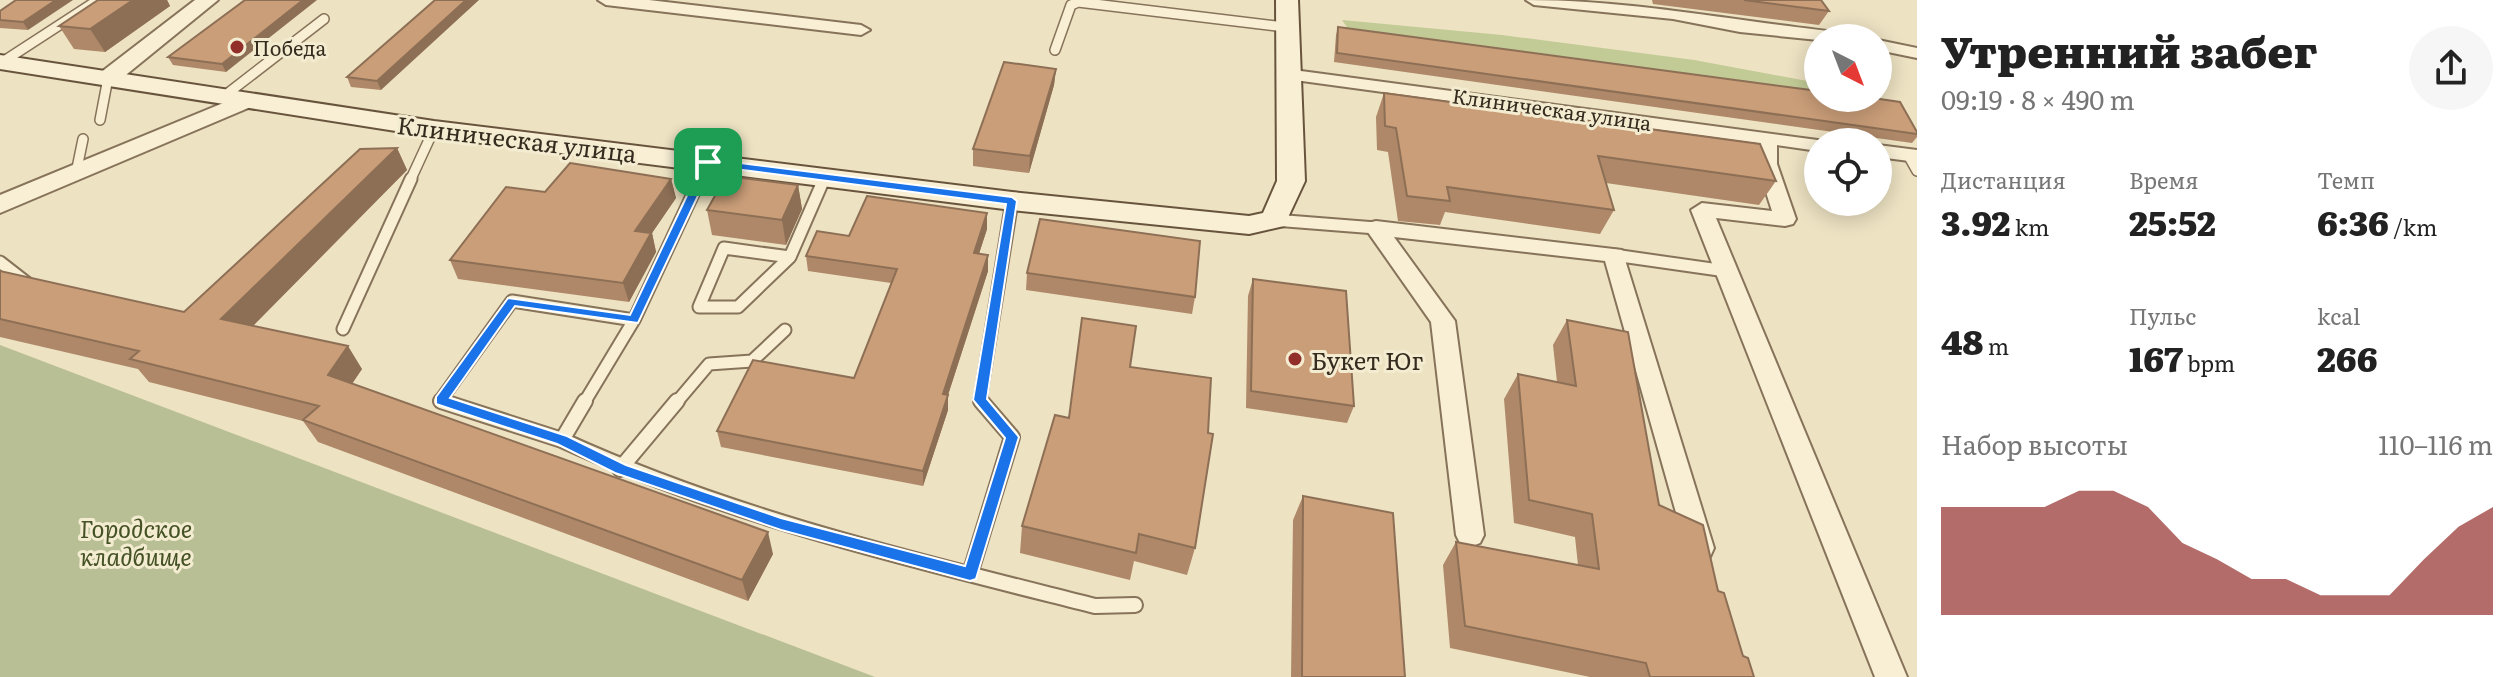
<!DOCTYPE html>
<html lang="ru">
<head>
<meta charset="utf-8">
<style>
  :root { --surface:#fff; --page:#f6f6f6; --text:#222; --muted:#767676; --accent:#932f2b }
  body { margin:0; font-family:Literata,serif; background:var(--page); color:var(--text); height:100vh; display:flex; flex-direction:column; font-size:30px; white-space:nowrap }
  * { box-sizing:border-box; margin:0 }
  p { font-size:26px; color:var(--muted) }
  .icon { flex:none; width:44px; height:44px; fill:none; stroke:currentColor; stroke-width:2; stroke-linecap:round; stroke-linejoin:round }
  .map { position:relative; flex:1; overflow:hidden }
  .details { display:flex; flex-direction:column; background:var(--surface); width:600px }
  .details>* { flex:none }
  .needle { width:52px; rotate:138deg }
  .tools { position:absolute; left:1804px; top:24px; display:grid; gap:16px }
  .tools a { display:grid; place-items:center; width:88px; height:88px; border-radius:50%; background:var(--surface); box-shadow:0 4px 20px #0003; font-size:40px }
  .pin { position:absolute; display:grid; place-items:center; width:68px; height:68px; color:#fff; margin:-34px; border-radius:16px; box-shadow:0 4px 12px #0006 }
  .round { display:grid; place-items:center; flex:none; width:84px; height:84px; border-radius:42px; background:var(--page) }
  .headline { display:flex; align-items:center; justify-content:space-between; height:136px; padding:0 24px }
  h1 { font-size:44px; font-weight:800; line-height:60px }
  .figures { display:grid; grid-template-columns:repeat(3,1fr); gap:12px; height:136px; padding:8px 24px }
  .figures div { display:grid; align-content:center }
  .figures b { font-size:34px; font-weight:800 }
  .figures small { font-size:22px; font-weight:400 }
  .figures p { font-size:22px }
  .chart { height:224px; padding:16px 24px }
  .chart p { display:flex; justify-content:space-between }
  .chart svg { width:100%; height:144px; margin-top:8px; fill:var(--accent); opacity:.7 }
  main { display:flex; flex:1; min-height:0 }
  .map>svg:first-child { display:block }
  .green { fill:#c2ca96 }
  .cemetery { fill:#b8bf95 }
  .lines { fill:none; stroke-linecap:round; stroke-linejoin:round }
  .service-far2-casing { stroke:#86735a; stroke-width:12 }
  .service-far1-casing { stroke:#86735a; stroke-width:15 }
  .service-casing { stroke:#86735a; stroke-width:18 }
  .minor-casing { stroke:#86735a; stroke-width:4 }
  .tertiary-casing { stroke:#86735a; stroke-width:4 }
  .secondary-casing { stroke:#68543d; stroke-width:4 }
  .service-far2 { stroke:#f8efd5; stroke-width:9 }
  .service-far1 { stroke:#f8efd5; stroke-width:11 }
  .service { stroke:#f8efd5; stroke-width:14 }
  .minor { fill:#f8efd5; fill-rule:evenodd }
  .tertiary { fill:#f8efd5; fill-rule:evenodd }
  .secondary { fill:#f8efd5; fill-rule:evenodd }
  .wall { fill:#ae8868 }
  .shaded-wall { fill:#8d6f55 }
  .building { fill:#ca9e79; stroke:#8d6f55; stroke-width:2 }
  .route { fill:#1a73e8; stroke:#fff; stroke-width:2; fill-rule:evenodd }
  .poi-dot { fill:#932f2b; stroke:#f4ecd1; stroke-width:3 }
  .labels { text-anchor:middle; dominant-baseline:central; stroke-width:6; stroke-linejoin:round; paint-order:stroke }
  .far-poi-label { font-size:20px; fill:#362b1e; stroke:#f4ecd1; text-anchor:start }
  .far-street-label { font-size:20px; fill:#362b1e; stroke:#f4ecd1 }
  .street-label { font-size:24px; fill:#362b1e; stroke:#f4ecd1 }
  .poi-label { font-size:24px; fill:#362b1e; stroke:#f4ecd1; text-anchor:start }
  .park-label { font-size:24px; font-style:italic; fill:#455225; stroke:#f4ecd1 }
</style>
</head>
<body>
<main>
<div class="map">
<svg width="1917" height="677" viewBox="0 0 1917 677">
  <rect width="100%" height="100%" fill="#ede2c2"/>
  <path class="green" d="M1342 20 1502 35 1694 60 1818 83V96L1349 30Z"/>
  <path class="cemetery" d="M0 345 875 677H0Z"/>
  <g class="lines">
    <g class="service-far2-casing">
      <path id="service-far2" d="M1055 50 1071 5 1078 2 1285 27
        M1 63 98 0
        M223 97 324 19
        M100 120 108 78
        M1908 155 1917 171
        M76 173 83 139
        M410 181 434 129
        M699 181 708 162
        M823 181 825 177"/>
    </g>
    <g class="service-far1-casing">
      <path id="service-far1" d="M1274 220 1376 228
        M724 248 790 257 738 307H699Z
        M1614 255 1726 271
        M790 257 824 179
        M0 262 27 283
        M343 329 411 179
        M447 403 440 401 512 301 634 320
        M584 403 634 320 700 179
        M676 403 709 364 752 361 785 330
        M983 403 980 400 1012 201"/>
    </g>
    <g class="service-casing">
      <path id="service" d="M441 401 562 440
        M585 401 562 440C733 518 913 560 1095 606L1135 605
        M620 469 677 401
        M970 574 1012 437 981 401"/>
    </g>
    <g class="minor-casing">
      <path id="minor" d="M598 0H649L861 25 870 30 861 35 606 5Z
        M1526 0C1634 0 1739 22 1846 33L1855 38 1818 40 1740 32 1673 19 1534 5Z
        M1878 40 1917 48V58L1878 50Z
        M1286 69 1825 141 1818 142V151L1777 145V164L1796 219 1793 224 1785 226 1716 218 1907 677H1875L1691 210 1702 203 1772 211 1757 164V143L1280 78 1277 74Z
        M1878 145 1917 150V162L1878 157Z
        M1376 221 1622 250 1714 548 1710 557 1700 560 1690 557 1686 548 1605 261 1394 237 1455 321 1484 535 1480 543 1470 547 1460 543 1456 535 1431 322 1365 228 1368 223Z"/>
    </g>
    <g class="tertiary-casing">
      <path id="tertiary" d="M195 0H218L116 83H100L97 78 100 73Z
        M245 94 253 96 257 101 253 106 0 213V195Z"/>
    </g>
    <g class="secondary-casing">
      <path id="secondary" d="M1276 0H1298L1305 181 1284 226 1249 234 1012 210 434 137 0 69V55L434 121 1012 192 1249 216 1263 213 1277 181Z"/>
    </g>
    <use href="#service-far2" class="service-far2"/>
    <use href="#service-far1" class="service-far1"/>
    <use href="#service" class="service"/>
    <use href="#minor" class="minor"/>
    <use href="#tertiary" class="tertiary"/>
    <use href="#secondary" class="secondary"/>
  </g>
  <path class="wall" d="M16 0 28 30 0 28V11Z
    M98 0H167L170 6 105 52 74 49 59 26Z
    M245 0 226 72 173 65 168 57Z
    M435 0 381 90 351 87 347 77Z
    M1652 0H1821L1829 11 1819 25 1653 4Z
    M1338 27 1917 132V137L1912 143 1334 62 1336 35Z
    M1056 69 1054 85 1029 173 973 166V149Z
    M1384 93 1776 181 1759 205 1606 183 1614 210 1600 234 1445 212 1440 225 1398 221 1388 152 1377 150 1376 117Z
    M397 148 407 170 253 326 362 369 352 384 773 554 748 601 318 442 303 421 149 382 138 369 0 337V271L184 312Z
    M671 179 676 198 652 233 656 252 629 302 458 279 450 260 545 192Z
    M798 185 802 209 786 245 712 235 707 210Z
    M987 213V229L979 254 988 271 948 395V410L923 486 721 447 717 431 854 378 891 283 808 271 806 256Z
    M1027 273 1195 297 1192 314 1026 290Z
    M1253 279 1354 406 1347 423 1246 408 1248 296Z
    M1567 320 1659 505 1718 591 1743 656 1754 677H1590L1450 648 1443 565 1456 542 1578 565 1575 537 1514 523 1504 399 1518 374 1557 382 1553 345Z
    M1130 367 1195 548 1187 575 1134 561 1130 580 1020 553 1022 526 1069 418Z
    M1303 496 1405 677H1291L1293 520Z"/>
  <path class="shaded-wall" d="M56 0H73L28 30 23 22Z
    M133 0H167L170 6 105 52 90 29Z
    M303 0H317L226 72 222 64Z
    M466 0H479L381 90 377 81Z
    M1056 69 1054 85 1029 173 1030 156Z
    M397 148 407 170 237 342 221 319Z
    M671 179 676 198 652 233 656 252 629 302 623 283 635 231Z
    M798 185 802 209 786 245 782 220Z
    M987 213V229L974 269V253Z
    M988 255V271L948 395V410L923 486V471L943 394Z
    M348 346 362 369 342 398 328 375Z
    M768 532 773 554 748 601 742 580Z"/>
  <path class="building" d="M16 0H56L23 22 0 20V11Z
    M98 0H133L90 29 59 26Z
    M245 0H303L222 64 168 57Z
    M435 0H466L377 81 347 77Z
    M1744 0H1821L1829 11Z
    M1338 27 1818 91V98H1873L1900 102 1917 132V134L1337 53Z
    M1004 62 1056 69 1030 156 973 149Z
    M1384 93 1760 144 1776 181 1598 156 1614 210 1447 187 1450 201 1407 196 1396 128 1385 126Z
    M397 148 221 319 348 346 328 375 768 532 742 580 303 420 319 406 130 359 139 351 0 319V271L184 312 360 149Z
    M570 163 671 179 635 231 651 233 623 283 450 260 506 187 545 192Z
    M726 176 798 185 782 220 707 210Z
    M867 196 987 213 974 253 988 255 943 394 948 395 923 471 717 431 753 360 854 378 897 269 806 256 817 231 849 236Z
    M1040 219 1200 241 1195 297 1027 273Z
    M1253 279 1346 291 1354 406 1251 391Z
    M1082 318 1136 326 1130 367 1211 378 1208 433 1213 434 1195 548 1139 534 1136 553 1022 526 1055 415 1069 418Z
    M1567 320 1628 332 1659 505 1703 525 1718 591 1724 593 1743 656 1748 658 1754 677H1650L1646 663 1465 626 1456 542 1599 569 1592 514 1529 500 1518 374 1576 386Z
    M1303 496 1393 513 1405 677H1302Z"/>
  <path class="route" d="M708 159 1012 197 1017 201 987 399 1019 437 976 579 970 581 781 530 615 473 557 444 436 404V397L508 298 630 315 703 162ZM712 166 1006 204 973 400 1005 438 965 566 781 518 626 465 567 436 450 398 515 306 638 323Z"/>
  <g class="poi-dot">
    <circle cx="237" cy="47" r="8"/>
    <circle cx="1295" cy="359" r="8"/>
  </g>
  <g class="labels">
    <g class="far-poi-label">
      <text x="253" y="47">Победа</text>
    </g>
    <g class="far-street-label">
      <text transform="translate(1552 108) rotate(8)">Клиническая улица</text>
    </g>
    <g class="street-label">
      <text transform="translate(517 138) rotate(7)">Клиническая улица</text>
    </g>
    <g class="poi-label">
      <text x="1311" y="359">Букет Юг</text>
    </g>
    <g class="park-label">
      <text x="136" y="527">Городское<tspan x="136" dy="28">кладбище</tspan></text>
    </g>
  </g>
</svg>
<div class="tools">
<a><svg class="needle" viewBox="-14 -14 28 28"><path d="M0-13l5 13h-10z" fill="#e53935"/><path d="M0 13l5-13h-10z" fill="#767676"/></svg></a>
<a><svg class="icon" aria-label="locate" viewBox="0 0 24 24"><circle cx="12" cy="12" r="6"/><path d="M12 2v4M12 18v4M2 12h4M18 12h4"/></svg></a>
</div>
<div class="pin" style="left:708px;top:162px;background:#1e9e55"><svg class="icon" aria-label="arrive" viewBox="0 0 24 24"><path d="M6 21V4h12l-3 4 3 4H6"/></svg></div>
</div>
<section class="details">
<div class="headline"><div><h1>Утренний забег</h1><p>09:19 · 8 × 490 m</p></div><a class="round"><svg class="icon" aria-label="share" viewBox="0 0 24 24"><path d="M12 15V3M7 8l5-5 5 5M5 13v7h14v-7"/></svg></a></div>
<div class="figures">
<div><p>Дистанция</p><b>3.92<small> km</small></b></div>
<div><p>Время</p><b>25:52</b></div>
<div><p>Темп</p><b>6:36<small> /km</small></b></div>
</div>
<div class="figures">
<div><b>48<small> m</small></b></div>
<div><p>Пульс</p><b>167<small> bpm</small></b></div>
<div><p>kcal</p><b>266</b></div>
</div>
<div class="chart"><p><span>Набор высоты</span>110–116 m</p>
<svg viewBox="0 0 160 44" preserveAspectRatio="none"><path d="M0 44V11L10 11L20 11L30 11L40 6L50 6L60 11L70 22L80 27L90 33L100 33L110 38L120 38L130 38L140 27L150 17L160 11V44z"/></svg>
</div>
</section>
</main>
</body>
</html>
